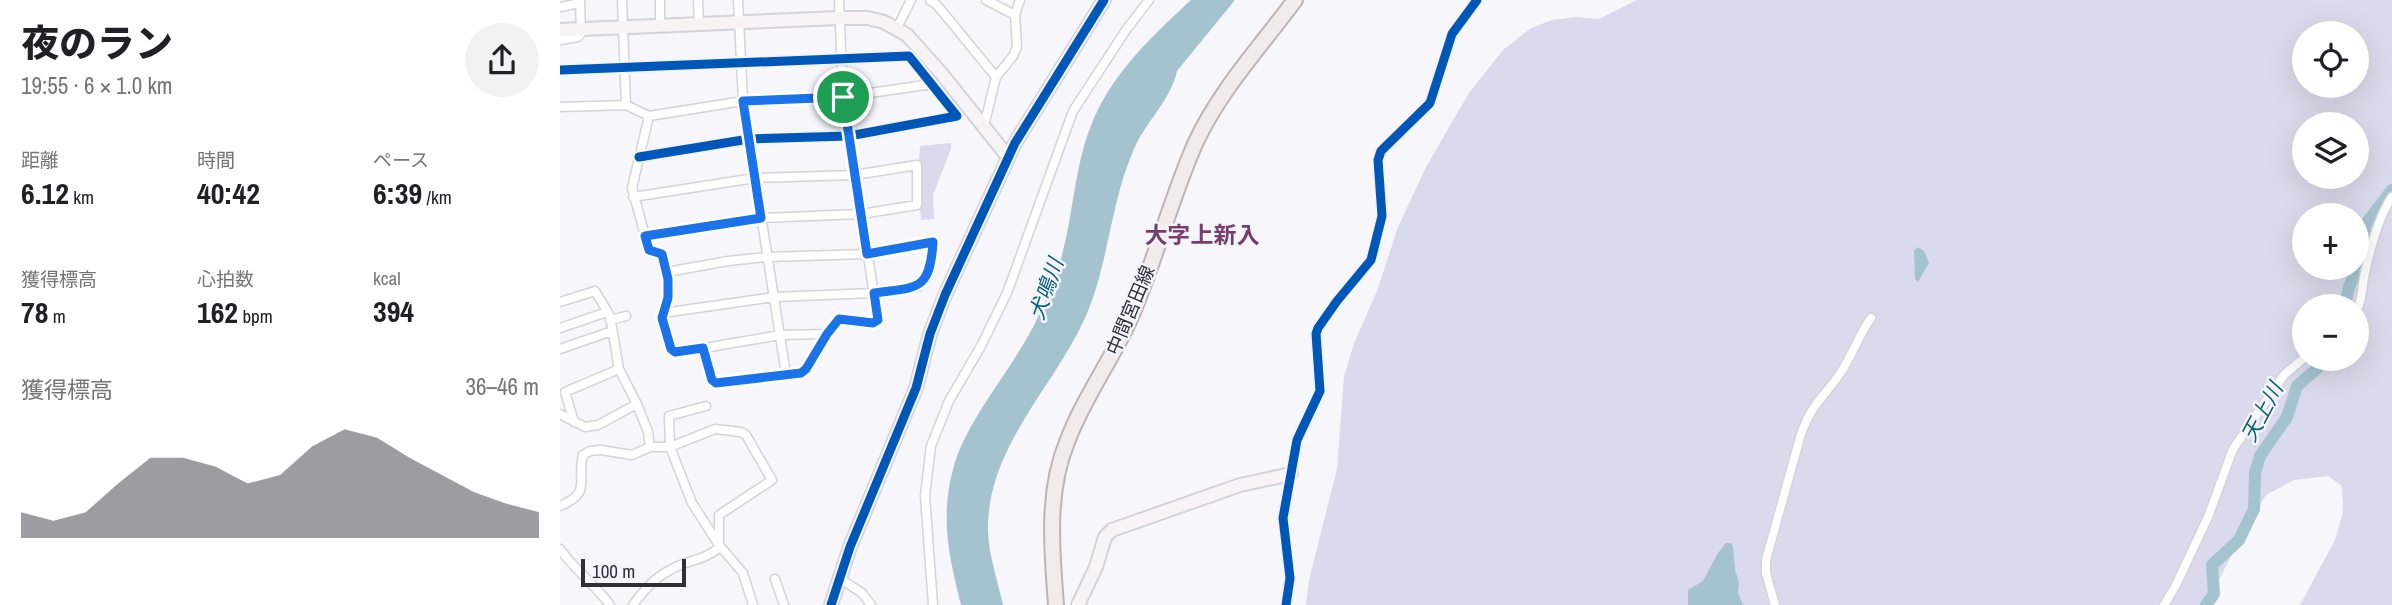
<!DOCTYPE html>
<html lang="ja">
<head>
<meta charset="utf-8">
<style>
  :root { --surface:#fff; --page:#f2f2f2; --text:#202124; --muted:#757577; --accent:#75757a }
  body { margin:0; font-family:"Archivo Narrow","Noto Sans JP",sans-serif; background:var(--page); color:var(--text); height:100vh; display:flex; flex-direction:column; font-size:26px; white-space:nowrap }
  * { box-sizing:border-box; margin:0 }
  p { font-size:23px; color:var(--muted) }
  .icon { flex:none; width:38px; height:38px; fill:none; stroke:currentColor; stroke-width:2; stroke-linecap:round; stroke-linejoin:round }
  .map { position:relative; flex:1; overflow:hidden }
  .details { display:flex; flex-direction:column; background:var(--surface); width:560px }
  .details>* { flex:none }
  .tools { position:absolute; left:1732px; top:21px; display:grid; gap:14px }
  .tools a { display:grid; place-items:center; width:77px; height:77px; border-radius:50%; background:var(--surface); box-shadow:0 7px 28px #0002; font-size:35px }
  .scale { position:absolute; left:21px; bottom:18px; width:105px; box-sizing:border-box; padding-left:7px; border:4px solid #303035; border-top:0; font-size:19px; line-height:24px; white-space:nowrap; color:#303035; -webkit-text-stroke:5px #f3f4fe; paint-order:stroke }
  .pin { position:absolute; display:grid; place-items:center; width:60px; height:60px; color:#fff; margin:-30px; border:4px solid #fff; border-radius:50%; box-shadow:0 2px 7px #0007 }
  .round { display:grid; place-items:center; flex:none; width:74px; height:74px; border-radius:37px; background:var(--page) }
  .overview { display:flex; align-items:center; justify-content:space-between; height:119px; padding:0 21px }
  h1 { font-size:38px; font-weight:800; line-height:52px }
  .stats { display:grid; grid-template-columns:repeat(3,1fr); gap:10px; height:119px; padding:7px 21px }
  .stats div { display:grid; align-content:center }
  .stats b { font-size:30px; font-weight:800 }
  .stats small { font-size:19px; font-weight:400 }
  .stats p { font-size:19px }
  .chart { height:196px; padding:14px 21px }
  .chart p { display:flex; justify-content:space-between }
  .chart svg { width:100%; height:126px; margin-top:7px; fill:var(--accent); opacity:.7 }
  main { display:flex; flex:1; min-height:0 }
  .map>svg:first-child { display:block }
  .green { fill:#d9daeb; fill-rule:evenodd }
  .water { fill:#a5c3cf }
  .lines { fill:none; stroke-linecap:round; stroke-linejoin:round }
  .river { stroke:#a5c3cf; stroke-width:12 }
  .street-casing { stroke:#d3d4d8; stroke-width:11 }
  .secondary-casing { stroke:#d3d4d8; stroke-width:16 }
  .primary-casing { stroke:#c0b3b4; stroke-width:18 }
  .street { stroke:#fefefe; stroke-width:8 }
  .secondary { stroke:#f8f4f5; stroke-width:12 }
  .primary { stroke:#f2ebeb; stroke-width:14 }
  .cycleway-casing { stroke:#f3f4fe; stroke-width:13 }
  .cycleway { stroke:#0057b8; stroke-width:9 }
  .route-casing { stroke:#fff; stroke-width:14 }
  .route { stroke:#1a73e8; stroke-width:9 }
  .labels { text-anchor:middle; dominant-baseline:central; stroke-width:5; stroke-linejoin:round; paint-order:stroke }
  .street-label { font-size:19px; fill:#303035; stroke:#f3f4fe }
  .water-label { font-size:21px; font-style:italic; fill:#096177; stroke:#f3f4fe }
  .quarter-label { font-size:23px; font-weight:bold; fill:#773e6c; stroke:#f3f4fe }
</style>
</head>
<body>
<main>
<section class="details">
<div class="overview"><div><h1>夜のラン</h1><p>19:55 · 6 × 1.0 km</p></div><a class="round"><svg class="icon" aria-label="share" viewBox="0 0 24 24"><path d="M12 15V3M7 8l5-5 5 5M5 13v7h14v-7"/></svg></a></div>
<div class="stats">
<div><p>距離</p><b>6.12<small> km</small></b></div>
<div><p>時間</p><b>40:42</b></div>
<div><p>ペース</p><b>6:39<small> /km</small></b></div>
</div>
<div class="stats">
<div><p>獲得標高</p><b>78<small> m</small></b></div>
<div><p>心拍数</p><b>162<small> bpm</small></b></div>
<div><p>kcal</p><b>394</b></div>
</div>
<div class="chart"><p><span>獲得標高</span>36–46 m</p>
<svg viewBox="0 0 160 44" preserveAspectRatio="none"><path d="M0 44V35L10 38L20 35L30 25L40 16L50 16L60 19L70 25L80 22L90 12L100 6L110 9L120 16L130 22L140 28L150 32L160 35V44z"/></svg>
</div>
</section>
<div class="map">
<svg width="1832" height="605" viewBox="0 0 1832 605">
  <rect width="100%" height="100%" fill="#f6f6fb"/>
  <path class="green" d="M1077 0H1832V605H1740L1775 540 1783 512 1782 486 1768 476 1734 480 1706 495 1684 531 1646 605H746L749 580 777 469 784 376 795 341 817 291 838 227 866 167 909 93 943 50 971 28 992 20 1016 17 1039 19ZM1745 33H1797V86H1745ZM1745 124H1797V177H1745ZM1745 215H1797V268H1745ZM1745 306H1797V359H1745Z
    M391 143V149L373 195 374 219 361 220 358 178 360 146Z"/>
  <path class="water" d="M631 0H675L617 71C612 98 585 123 574 149 550 203 549 264 525 318 493 389 426 448 428 532 429 556 438 582 443 605H401C389 556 380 519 393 469 407 417 455 367 478 317 486 299 495 281 500 262 513 219 514 170 530 128 550 75 591 37 631 0Z
    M1357 247 1364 251 1369 263 1358 282 1355 279 1354 251Z
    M1166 543H1171L1173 547 1175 570 1179 582 1178 593 1183 605H1128V590L1143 581 1158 553Z"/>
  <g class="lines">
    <path class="river" d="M1788 306 1786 300 1789 287 1800 263 1805 225 1832 190
      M1646 605 1654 594 1652 565 1679 540 1694 509 1695 473 1700 456 1727 417 1737 386 1768 359"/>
    <g class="street-casing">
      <path id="street" d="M62 0 66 105
        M100 0V26
        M138 0 139 25
        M178 0 183 101 226 374
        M370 0 377 5 436 77
        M426 0 455 15
        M0 7 20 3
        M337 28 351 0
        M0 40 18 37 21 33 20 0
        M0 70 349 56 397 116 289 136 189 139 79 157
        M0 107 66 105 89 116 72 188 89 250 102 254 108 279V298L102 318 111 349 115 353 220 335 267 334
        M89 116 183 101 283 97 372 84
        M424 126 436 77 453 56 457 47 455 15 460 0
        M73 197 195 178 295 175 357 165V205L301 214 201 218 85 236
        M0 302 35 291 50 316 59 369 77 404 88 432 90 447
        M1797 310C1803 298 1802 285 1805 272 1811 247 1818 218 1832 197
        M103 313 214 297 314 293 358 287 367 278 372 262 373 242 307 254 207 257 168 261 107 272
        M50 320 66 316
        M0 328 47 312
        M143 348 152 380 156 383 241 373C254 363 264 331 279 319 292 319 306 328 318 320L283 97 279 0
        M0 349 52 331
        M146 406 109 416 110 447 132 503 159 545 183 573 193 605
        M0 414 25 427 38 425 77 404
        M14 422 5 392 59 369
        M0 506C33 492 16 481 23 455L30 451 41 450 72 455 90 447H110L155 429 181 432 186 435 212 480 159 515V545
        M0 549C15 570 35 585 50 605
        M279 578 302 593 311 605
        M215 579 224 605
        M73 605C83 591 94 578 110 570 128 559 142 562 160 547
        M373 605 365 496 371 446 389 401 421 346 447 293 513 111 566 30 589 0
        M726 605 730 578 723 518 737 440 760 391 756 334 758 328 777 301 811 260 822 216 818 160 821 151 870 103 892 34 917 0
        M1215 605 1206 573V560L1241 434C1252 404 1262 399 1279 375 1292 357 1298 336 1311 318
        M1604 605 1615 587 1648 517 1673 449 1724 375 1745 357"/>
    </g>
    <g class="secondary-casing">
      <path id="secondary" d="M0 30 279 18H308L324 22 347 35 381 73 448 157
        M271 605 290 547 356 388 370 334 385 295 455 143 544 0
        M518 605 536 567 545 537 552 530 680 485 731 474"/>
    </g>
    <g class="primary-casing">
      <path id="primary" d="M496 605C492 551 486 493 507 442 523 399 551 361 570 319 595 262 610 201 635 144 659 91 701 46 735 0"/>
    </g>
    <use href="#street" class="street"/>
    <use href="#secondary" class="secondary"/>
    <use href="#primary" class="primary"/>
    <g class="cycleway-casing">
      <path id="cycleway" d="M0 70 349 56 397 116 289 136 189 139 79 157
        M271 605 290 547 356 388 370 334 385 295 455 143 544 0
        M726 605 730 578 723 518 737 440 760 391 756 334 758 328 777 301 811 260 822 216 818 160 821 151 870 103 892 34 917 0"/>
    </g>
    <use href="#cycleway" class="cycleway"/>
  </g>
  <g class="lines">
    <g class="route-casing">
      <path id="route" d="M283 97 307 254 373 242C370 292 357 287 314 293L318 320 313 323 279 319 267 334 246 369 241 373 156 383 152 380 143 348 115 352 111 349 102 318 108 298V279L102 254 89 250 85 236 201 218 183 101Z"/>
    </g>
    <use href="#route" class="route"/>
  </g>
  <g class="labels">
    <g class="street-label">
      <text transform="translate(570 310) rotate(-67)">中間宮田線</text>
    </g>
    <g class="water-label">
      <text transform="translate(486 289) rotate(-71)">犬鳴川</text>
      <text transform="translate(1702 412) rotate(-62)">天上川</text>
    </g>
    <g class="quarter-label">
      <text x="642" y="234">大字上新入</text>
    </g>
  </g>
</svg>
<div class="tools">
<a><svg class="icon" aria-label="locate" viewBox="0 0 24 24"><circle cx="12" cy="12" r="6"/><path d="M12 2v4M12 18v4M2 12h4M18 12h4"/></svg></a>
<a><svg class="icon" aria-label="layers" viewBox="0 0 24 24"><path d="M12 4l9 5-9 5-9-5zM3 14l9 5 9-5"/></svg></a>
<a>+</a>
<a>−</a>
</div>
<div class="scale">100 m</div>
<div class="pin" style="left:283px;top:97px;background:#1e9e55"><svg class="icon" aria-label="arrive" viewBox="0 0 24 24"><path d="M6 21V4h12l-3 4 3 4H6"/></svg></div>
</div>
</main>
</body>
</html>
